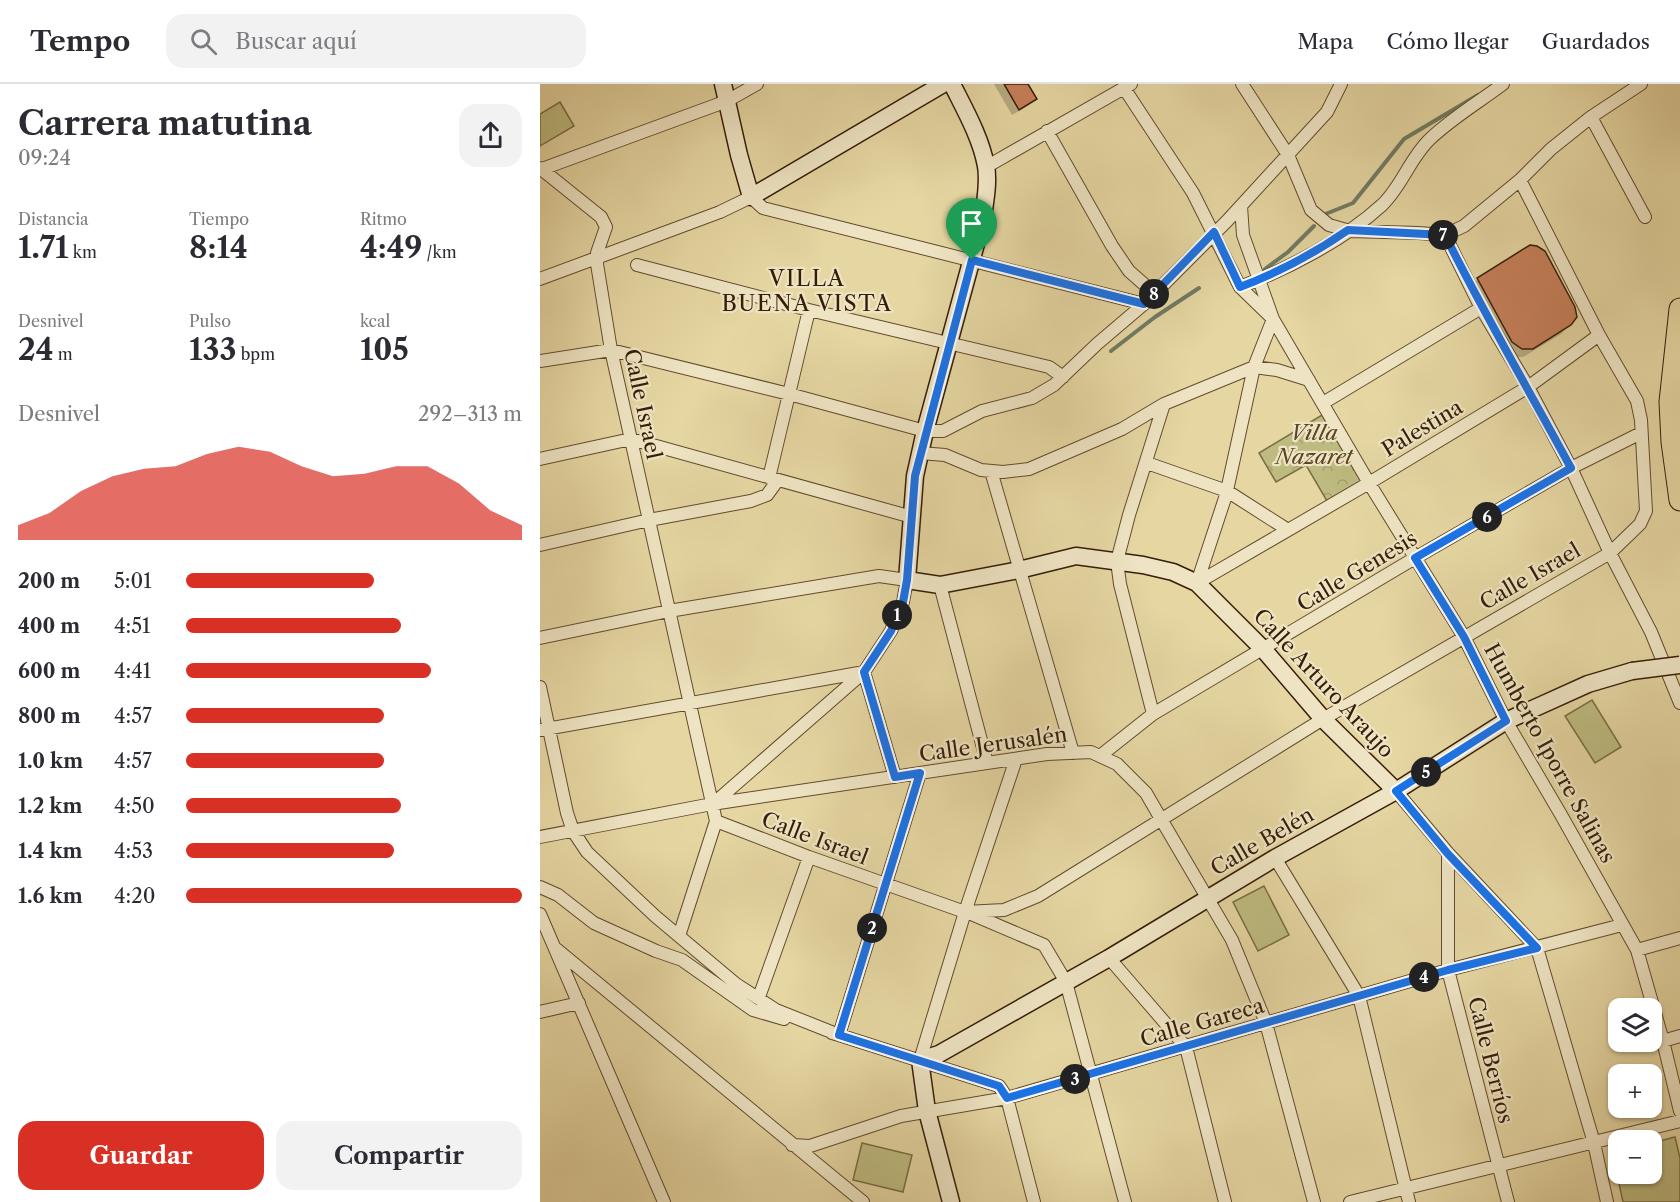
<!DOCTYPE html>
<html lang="es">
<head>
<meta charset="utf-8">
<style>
  :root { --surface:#fff; --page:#f2f2f3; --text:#2b2b33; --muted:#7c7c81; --line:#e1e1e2; --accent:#d93025 }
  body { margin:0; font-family:"Libre Caslon Text",serif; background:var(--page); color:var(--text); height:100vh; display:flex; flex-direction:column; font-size:22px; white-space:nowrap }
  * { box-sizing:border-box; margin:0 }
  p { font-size:20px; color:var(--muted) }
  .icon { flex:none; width:33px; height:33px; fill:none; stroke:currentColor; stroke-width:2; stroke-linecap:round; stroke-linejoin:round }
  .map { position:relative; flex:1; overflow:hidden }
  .drawer { display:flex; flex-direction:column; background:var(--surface); width:540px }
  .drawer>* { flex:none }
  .controls { position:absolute; left:1068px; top:914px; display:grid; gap:12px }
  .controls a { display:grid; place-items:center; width:54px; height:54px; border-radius:12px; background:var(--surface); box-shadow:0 2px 4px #0004; font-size:30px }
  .pin { position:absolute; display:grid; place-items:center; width:51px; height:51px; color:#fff; margin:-62px -26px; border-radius:50% 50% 50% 0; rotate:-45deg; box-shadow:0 0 6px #0007 }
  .pin .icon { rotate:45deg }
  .km { position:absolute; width:30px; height:30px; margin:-15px; border-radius:50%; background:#222; color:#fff; font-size:16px; line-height:30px; text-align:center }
  .round { display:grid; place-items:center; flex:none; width:63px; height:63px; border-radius:18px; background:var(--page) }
  .headline { display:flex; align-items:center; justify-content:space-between; height:102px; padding:0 18px }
  h1 { font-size:33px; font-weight:700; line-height:45px }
  .stats { display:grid; grid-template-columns:repeat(3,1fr); gap:9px; height:102px; padding:6px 18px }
  .stats div { display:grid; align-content:center }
  .stats b { font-size:30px; font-weight:700 }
  .stats small { font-size:16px; font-weight:400 }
  .stats p { font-size:16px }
  .chart { height:168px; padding:12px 18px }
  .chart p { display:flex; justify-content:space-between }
  .chart svg { width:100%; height:108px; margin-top:6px; fill:var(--accent); opacity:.7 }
  .primary-button { display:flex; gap:12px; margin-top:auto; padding:12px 18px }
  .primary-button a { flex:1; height:69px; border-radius:18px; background:var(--accent); color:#fff; font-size:24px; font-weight:700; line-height:69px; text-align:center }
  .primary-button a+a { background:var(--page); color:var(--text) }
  ul { padding:0 18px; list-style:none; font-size:20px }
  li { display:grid; grid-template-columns:96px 72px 1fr; align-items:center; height:45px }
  li i { height:15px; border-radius:8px; background:var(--accent) }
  header { display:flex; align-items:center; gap:36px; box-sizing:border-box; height:84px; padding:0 30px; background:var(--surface); border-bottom:2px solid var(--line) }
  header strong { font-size:28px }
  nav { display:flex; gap:33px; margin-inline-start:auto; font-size:21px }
  .search { width:420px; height:54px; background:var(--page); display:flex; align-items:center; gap:15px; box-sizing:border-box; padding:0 21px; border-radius:18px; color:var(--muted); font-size:22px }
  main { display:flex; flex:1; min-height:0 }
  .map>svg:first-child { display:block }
  .park { fill:url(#park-crowns); stroke:#7a6c44; stroke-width:1.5 }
  .garden { fill:#bdbb7f; stroke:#7a6c44; stroke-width:1.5 }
  .shadow { fill:#0003 }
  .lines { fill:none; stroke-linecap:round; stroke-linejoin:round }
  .stream { stroke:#707b63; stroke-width:4 }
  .building { fill:#c67f5a; stroke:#361d08; stroke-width:1.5 }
  .street-casing { stroke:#624b2e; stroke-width:14 }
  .secondary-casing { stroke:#361d08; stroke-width:19 }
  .highway-casing { stroke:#361d08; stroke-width:23 }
  .street { stroke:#eee4c3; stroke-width:12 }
  .secondary { stroke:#eee4c3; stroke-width:16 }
  .highway { stroke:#e5d6a2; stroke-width:21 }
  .secondary-bridge-casing { stroke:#361d08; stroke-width:19; stroke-linecap:butt }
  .secondary-bridge { stroke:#eee4c3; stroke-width:16 }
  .route-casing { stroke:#fff; stroke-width:12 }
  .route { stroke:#1a73e8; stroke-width:8 }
  .labels { text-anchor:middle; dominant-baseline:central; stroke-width:4.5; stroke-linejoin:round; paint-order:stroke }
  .street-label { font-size:21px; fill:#361d08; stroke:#eee4c3 }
  .park-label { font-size:21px; font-style:italic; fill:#584426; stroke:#eee4c3 }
  .neighbourhood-label { font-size:22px; letter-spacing:1.5px; fill:#361d08; stroke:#eee4c3 }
</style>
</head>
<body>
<header>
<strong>Tempo</strong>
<div class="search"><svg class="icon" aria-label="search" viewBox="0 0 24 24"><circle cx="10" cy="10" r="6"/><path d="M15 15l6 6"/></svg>Buscar aquí</div>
<nav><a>Mapa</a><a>Cómo llegar</a><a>Guardados</a></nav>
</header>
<main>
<section class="drawer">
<div class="headline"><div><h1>Carrera matutina</h1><p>09:24</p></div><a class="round"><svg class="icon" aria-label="share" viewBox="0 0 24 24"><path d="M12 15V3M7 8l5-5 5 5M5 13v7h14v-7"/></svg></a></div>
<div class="stats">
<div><p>Distancia</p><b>1.71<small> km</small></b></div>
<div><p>Tiempo</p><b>8:14</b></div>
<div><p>Ritmo</p><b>4:49<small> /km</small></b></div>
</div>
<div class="stats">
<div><p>Desnivel</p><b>24<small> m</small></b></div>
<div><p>Pulso</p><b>133<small> bpm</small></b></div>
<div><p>kcal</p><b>105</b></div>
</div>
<div class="chart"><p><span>Desnivel</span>292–313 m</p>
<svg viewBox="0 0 160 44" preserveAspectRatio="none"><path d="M0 44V38L10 33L20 24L30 18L40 15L50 14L60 9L70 6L80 8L90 14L100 18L110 17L120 14L130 14L140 21L150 32L160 38V44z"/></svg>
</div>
<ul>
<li><b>200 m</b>5:01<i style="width:56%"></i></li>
<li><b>400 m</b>4:51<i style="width:64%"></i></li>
<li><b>600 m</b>4:41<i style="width:73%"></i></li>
<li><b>800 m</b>4:57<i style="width:59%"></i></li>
<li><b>1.0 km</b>4:57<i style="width:59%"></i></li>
<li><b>1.2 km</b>4:50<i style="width:64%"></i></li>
<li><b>1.4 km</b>4:53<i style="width:62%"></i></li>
<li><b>1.6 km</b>4:20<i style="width:100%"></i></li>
</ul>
<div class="primary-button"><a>Guardar</a><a>Compartir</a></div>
</section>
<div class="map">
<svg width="1140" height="1118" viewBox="0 0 1140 1118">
  <defs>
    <pattern id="park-crowns" width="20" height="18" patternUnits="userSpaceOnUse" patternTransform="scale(1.5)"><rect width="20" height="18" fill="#bdbb7f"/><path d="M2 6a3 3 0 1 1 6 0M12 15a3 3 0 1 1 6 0" fill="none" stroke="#a3a06c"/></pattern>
  </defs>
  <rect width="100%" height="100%" fill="#e5d6a2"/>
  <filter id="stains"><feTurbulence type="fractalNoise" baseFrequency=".00333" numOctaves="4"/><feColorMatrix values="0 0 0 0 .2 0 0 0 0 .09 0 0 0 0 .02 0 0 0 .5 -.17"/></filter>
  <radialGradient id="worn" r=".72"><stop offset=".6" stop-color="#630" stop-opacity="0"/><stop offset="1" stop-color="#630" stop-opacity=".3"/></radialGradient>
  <path class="park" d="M782 331 821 397 787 417 766 381 736 398 719 369Z"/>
  <path class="garden" d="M20 18 34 42 0 62V30Z
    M1052 616 1081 663 1055 679 1025 632Z
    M724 802 749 851 718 867 693 818Z
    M1135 1053 1140 1074V1118H1083L1072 1068 1078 1066V1089H1112V1059Z
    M322 1059 372 1071 363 1108 313 1096Z"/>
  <path class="shadow" d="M454 0H487L495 14 489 21 472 31Z
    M938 195 1030 240 1021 250 983 273H973L929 204Z"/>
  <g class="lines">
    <path class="stream" d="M783 131 813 119 864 55 938 11
      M725 185 748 168 774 142
      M571 267 615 233 659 204"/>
  </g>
  <path class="building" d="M464 0H488L497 15 479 26Z
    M990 161 997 162 1005 167 1035 223 1037 233 1031 241 993 265H982L972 258 937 194Z"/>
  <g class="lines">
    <g class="street-casing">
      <path id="street" d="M702 0 748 71 771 126 789 141 810 147 878 149 905 151 924 142 980 96 1011 65 1051 33 1101 0
        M584 4 653 109 700 203 733 235 829 399 924 553 966 637 1020 729 1097 866 1123 957 1140 1027
        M1051 33 1105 133
        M507 47 572 162 589 187 614 209
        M446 83 591 0
        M0 84 61 133 66 143 57 169V180L71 266 176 737 269 773 425 828 464 826 498 812 783 635 1070 469 1100 440 1106 427 1101 336 1097 317 1059 251 980 96
        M2 85 187 17 217 0
        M905 151 941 224 988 303 1031 384 1070 469 1111 548 1140 619
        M97 181 269 226 509 283 523 293
        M0 195 180 128 211 113 223 124 604 220
        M700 203C747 185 804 156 842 121 862 102 870 74 890 55 912 34 939 18 963 0
        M0 277 71 266 249 310 385 347H403L442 327 492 314 514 301 557 260 604 220 687 137 787 28 801 0
        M783 319 941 224
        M380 369 405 371 441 386 463 388 489 385 582 345 624 320 714 283 737 286 769 296
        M0 375 91 355 372 433
        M607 379 687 407 748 446
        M451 387 533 669
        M229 394 269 226
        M0 461 109 436 211 417 227 411 238 396
        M657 499 829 399 988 303 1059 251
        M657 499 686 411 714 283 733 235 703 151 701 122
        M400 501 447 679
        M0 554 129 527 339 492 367 496 363 518 351 547 324 588 173 720
        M0 603 27 729 33 747 47 768 115 832 196 900 236 926 299 951 459 1002 467 1014 494 1118
        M613 630 580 500 577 477 589 431 624 320
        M0 646 324 588 355 693
        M560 672 613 630 875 474 1031 384 1101 349
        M856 707 908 769 997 864 1054 1059 1067 1118
        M0 753 172 720 507 670 551 668 577 680 606 709 621 735 692 856 726 939 774 1118
        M908 769V886L968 1118
        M735 774 819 912 869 1118
        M0 803 18 811 54 839 116 867 142 876 213 926 244 935
        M429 829 504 861 526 898 585 1118
        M0 830 124 1118
        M139 852 176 737
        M15 864 323 1118
        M1097 866 1140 854
        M569 874 646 963 685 1118
        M219 913 269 773
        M0 928 39 919
        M292 949 299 951 380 689
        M1123 957 1140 952
        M380 976 425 828 476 675
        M252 1061 270 1062 361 1032 467 1014 908 886 1082 841
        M810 1118 1140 1037"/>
    </g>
    <g class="secondary-casing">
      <path id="secondary" d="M183 0 199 71 211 113 403 0
        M412 0C425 26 441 54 446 82 449 99 445 117 443 134L385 347 375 392 367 496 400 501 479 486 536 472 603 481 633 488 657 499 723 565 783 635 856 707
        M411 1118 387 1027 380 976 399 970 569 874 735 774 856 707 966 637 1048 600 1092 587"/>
    </g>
    <g class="highway-casing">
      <path id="highway" d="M1140 225 1130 318 1132 358 1140 416"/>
    </g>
    <use href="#street" class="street"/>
    <use href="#secondary" class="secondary"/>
    <use href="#highway" class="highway"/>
    <g class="secondary-bridge-casing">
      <path id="secondary-bridge" d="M1092 587 1140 581"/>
    </g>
    <use href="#secondary-bridge" class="secondary-bridge"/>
  </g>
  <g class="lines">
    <g class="route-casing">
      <path id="route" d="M808 146 905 151C944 230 989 306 1031 384L875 474 924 553 966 637 856 707 908 770 997 864 908 886 467 1014 459 1002 299 951 380 689 355 693 324 588 351 547 363 518 367 496 375 392 432 176 604 220 674 148 700 203C737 189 775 169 808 146Z"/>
    </g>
    <use href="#route" class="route"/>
  </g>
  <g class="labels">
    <g class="street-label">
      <text transform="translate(103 320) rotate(78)">Calle Israel</text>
      <text transform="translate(882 344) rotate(-31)">Palestina</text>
      <text transform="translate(817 487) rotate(-31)">Calle Genesis</text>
      <text transform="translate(990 492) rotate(-30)">Calle Israel</text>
      <text transform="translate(784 599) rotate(47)">Calle Arturo Araujo</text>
      <text transform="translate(453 660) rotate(-8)">Calle Jerusalén</text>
      <text transform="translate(1010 669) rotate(61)">Humberto Iporre Salinas</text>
      <text transform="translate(275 754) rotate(21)">Calle Israel</text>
      <text transform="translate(722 757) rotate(-30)">Calle Belén</text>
      <text transform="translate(662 938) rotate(-16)">Calle Gareca</text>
      <text transform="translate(951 976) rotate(76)">Calle Berríos</text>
    </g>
    <g class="park-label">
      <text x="774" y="348">Villa<tspan x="774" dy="24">Nazaret</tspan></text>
    </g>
    <g class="neighbourhood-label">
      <text x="267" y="194">VILLA<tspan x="267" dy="25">BUENA VISTA</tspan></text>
    </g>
  </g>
  <rect width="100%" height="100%" filter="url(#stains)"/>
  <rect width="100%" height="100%" fill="url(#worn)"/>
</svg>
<div class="controls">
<a><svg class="icon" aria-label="layers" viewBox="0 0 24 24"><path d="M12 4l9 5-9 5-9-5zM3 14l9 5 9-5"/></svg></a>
<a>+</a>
<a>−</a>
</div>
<div class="pin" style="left:432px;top:176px;background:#1e9e55"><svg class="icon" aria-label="arrive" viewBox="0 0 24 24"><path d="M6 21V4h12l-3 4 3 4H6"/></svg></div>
<b class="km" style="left:357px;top:531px">1</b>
<b class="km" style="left:332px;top:844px">2</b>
<b class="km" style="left:535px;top:995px">3</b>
<b class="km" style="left:884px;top:893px">4</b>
<b class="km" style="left:886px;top:688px">5</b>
<b class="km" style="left:947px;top:433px">6</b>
<b class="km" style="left:903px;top:151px">7</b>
<b class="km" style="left:614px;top:210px">8</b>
</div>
</main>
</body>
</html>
